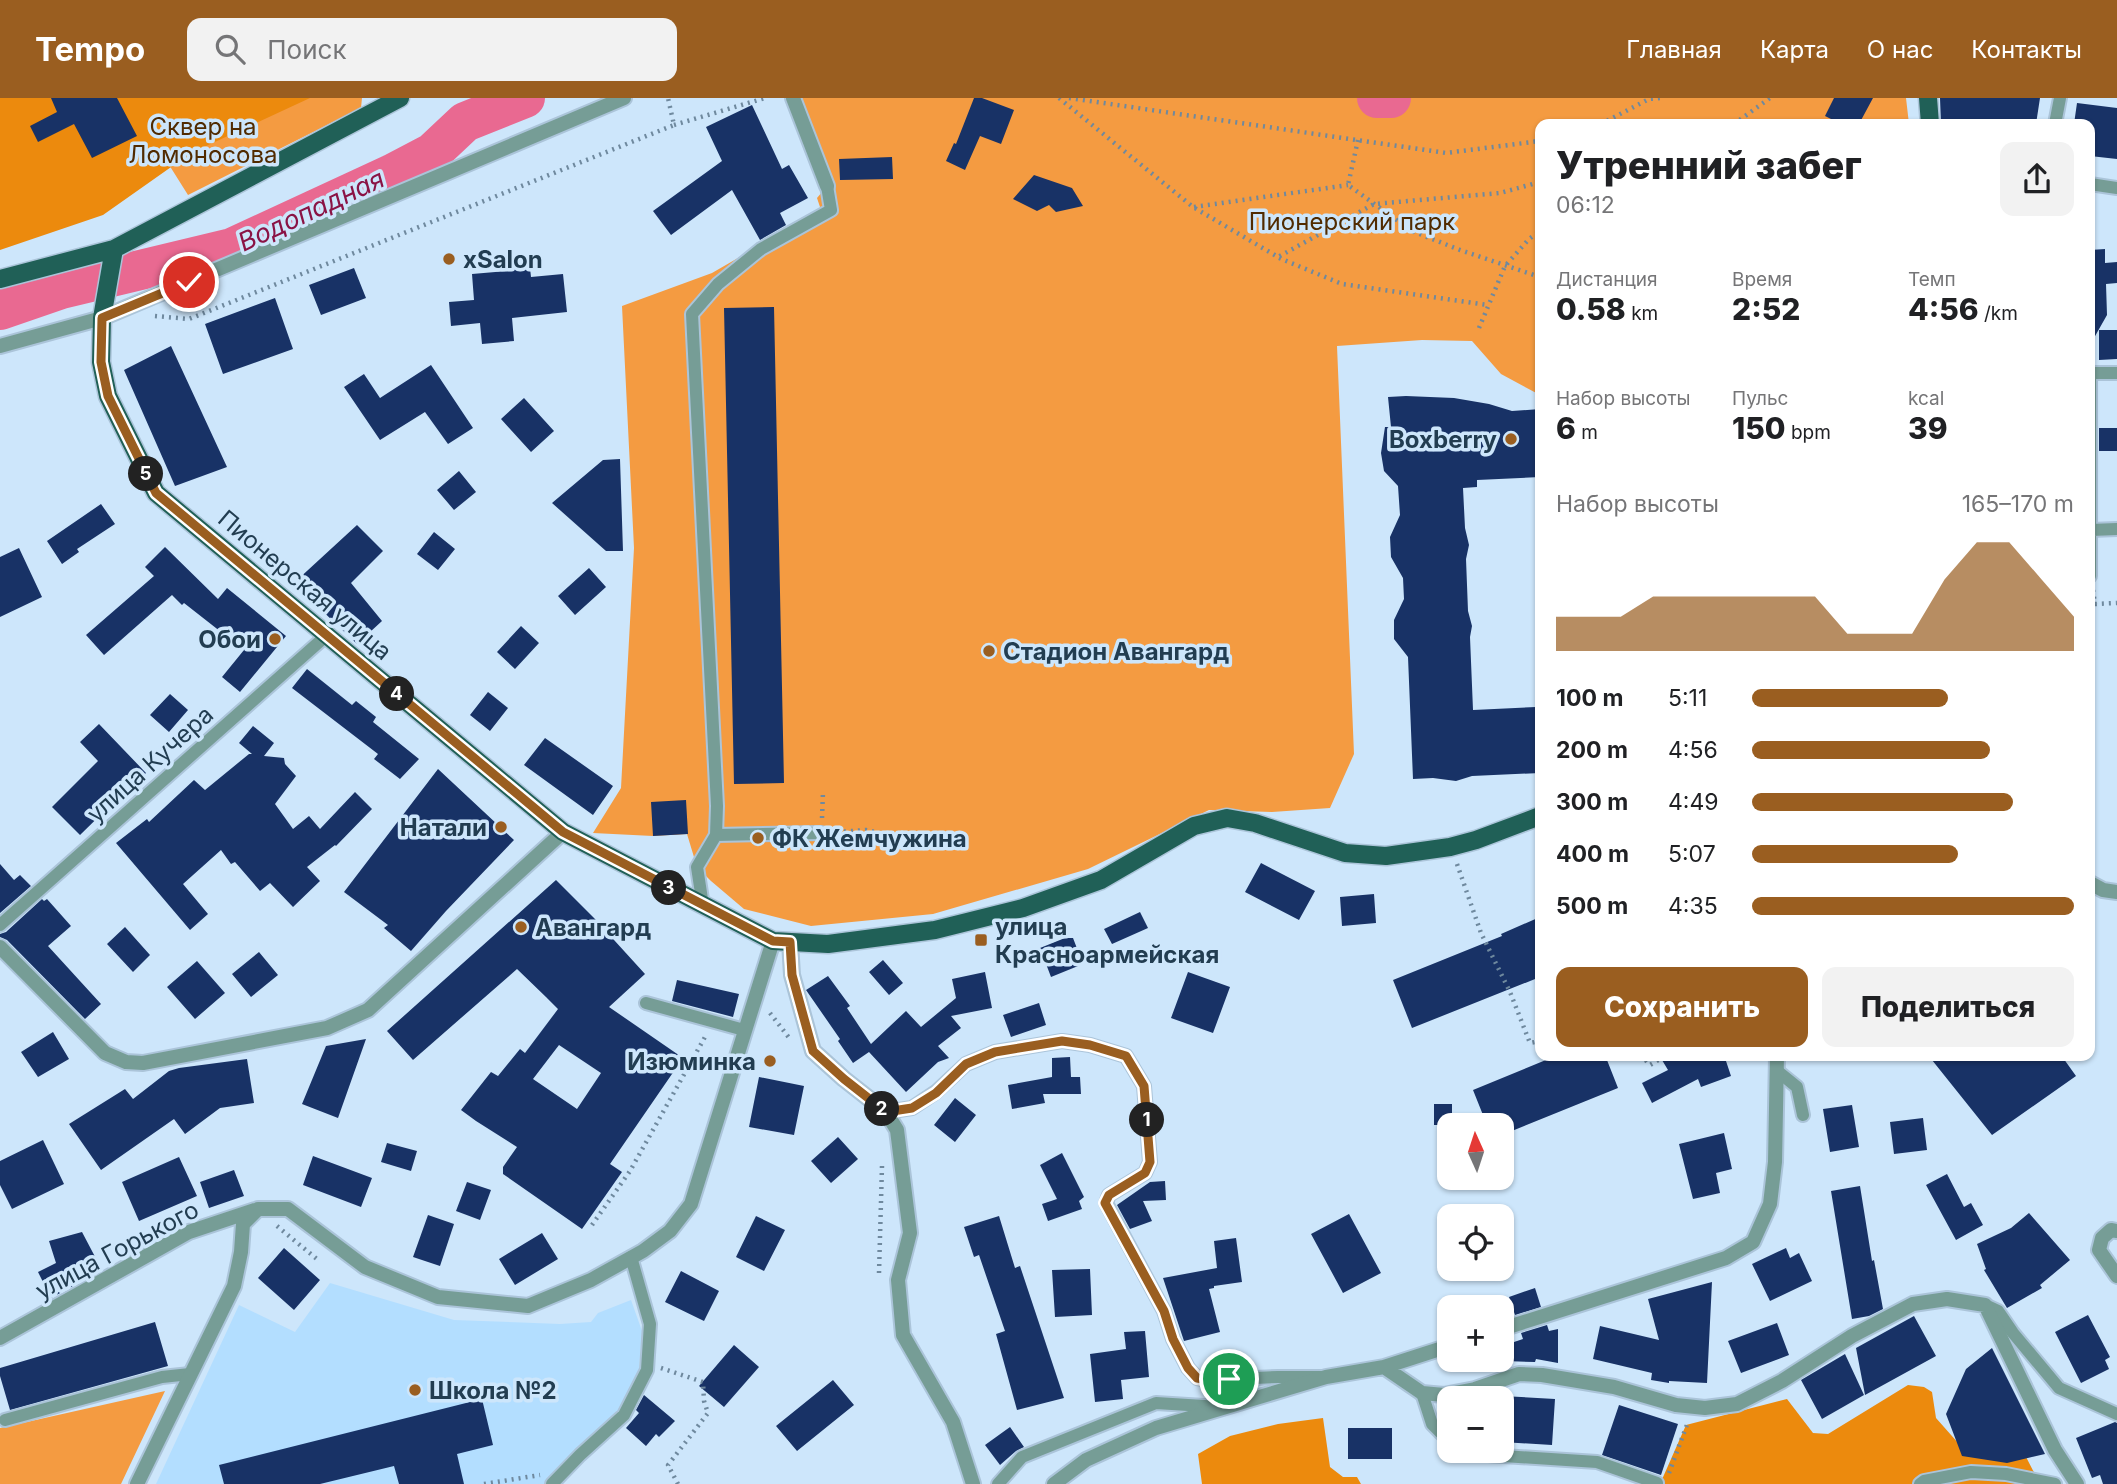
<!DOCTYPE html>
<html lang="ru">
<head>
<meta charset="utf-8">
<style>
  :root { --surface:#fff; --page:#f2f2f2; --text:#202124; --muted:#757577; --accent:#9a5e20 }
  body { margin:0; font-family:Inter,sans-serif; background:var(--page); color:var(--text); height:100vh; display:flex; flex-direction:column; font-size:26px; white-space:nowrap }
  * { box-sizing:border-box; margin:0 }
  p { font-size:23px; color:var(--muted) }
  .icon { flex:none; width:38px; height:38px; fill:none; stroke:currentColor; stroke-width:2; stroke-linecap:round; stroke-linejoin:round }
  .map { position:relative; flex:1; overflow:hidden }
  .sheet { position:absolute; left:1535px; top:21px; width:560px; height:942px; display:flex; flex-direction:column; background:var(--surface); border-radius:14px; box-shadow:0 2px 5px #0004 }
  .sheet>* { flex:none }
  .needle { width:46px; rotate:357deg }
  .tools { position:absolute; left:1437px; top:1015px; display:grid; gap:14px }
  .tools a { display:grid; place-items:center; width:77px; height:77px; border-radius:14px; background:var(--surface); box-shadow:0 2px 5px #0004; font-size:35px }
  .pin { position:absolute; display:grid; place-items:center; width:60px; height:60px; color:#fff; margin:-30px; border:4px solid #fff; border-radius:50%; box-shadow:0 2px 7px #0007 }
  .km { position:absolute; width:35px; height:35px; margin:-18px; border-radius:50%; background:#222; color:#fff; font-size:19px; line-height:35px; text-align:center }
  .round { display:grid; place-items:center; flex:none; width:74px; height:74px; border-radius:14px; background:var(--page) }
  .summary { display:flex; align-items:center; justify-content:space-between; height:119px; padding:0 21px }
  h1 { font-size:38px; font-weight:800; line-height:52px }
  .figures { display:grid; grid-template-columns:repeat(3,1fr); gap:10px; height:119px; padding:7px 21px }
  .figures div { display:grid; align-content:center }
  .figures b { font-size:30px; font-weight:800 }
  .figures small { font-size:19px; font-weight:400 }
  .figures p { font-size:19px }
  .chart { height:196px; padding:14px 21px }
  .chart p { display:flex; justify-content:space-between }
  .chart svg { width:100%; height:126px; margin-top:7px; fill:var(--accent); opacity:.7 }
  .cta { display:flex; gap:14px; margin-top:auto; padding:14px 21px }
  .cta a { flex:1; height:80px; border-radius:14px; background:var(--accent); color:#fff; font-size:28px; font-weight:800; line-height:80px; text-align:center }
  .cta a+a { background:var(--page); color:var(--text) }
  ul { padding:0 21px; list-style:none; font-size:23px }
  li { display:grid; grid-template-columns:112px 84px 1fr; align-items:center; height:52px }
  li i { height:18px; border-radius:9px; background:var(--accent) }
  header { display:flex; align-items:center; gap:42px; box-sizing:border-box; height:98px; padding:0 35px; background:var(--accent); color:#fff }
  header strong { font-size:33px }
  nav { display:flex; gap:38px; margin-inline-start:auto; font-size:24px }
  .search { width:490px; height:63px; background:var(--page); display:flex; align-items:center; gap:18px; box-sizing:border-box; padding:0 24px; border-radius:14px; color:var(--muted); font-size:26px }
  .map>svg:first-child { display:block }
  .built { fill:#b3deff }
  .green { fill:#f49b41 }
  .forest { fill:#ec8a0d }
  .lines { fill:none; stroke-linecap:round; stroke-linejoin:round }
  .river { stroke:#e96991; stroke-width:40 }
  .building { fill:#183266; fill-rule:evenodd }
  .lane-casing { stroke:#abc4d9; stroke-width:16 }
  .street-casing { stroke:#abc4d9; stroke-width:18 }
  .primary-casing { stroke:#abc4d9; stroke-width:21 }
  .path { stroke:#6f899e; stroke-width:4.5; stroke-dasharray:2 5; stroke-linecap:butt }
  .lane { stroke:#769d96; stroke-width:12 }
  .street { stroke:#769d96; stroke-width:14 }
  .primary { stroke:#206057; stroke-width:18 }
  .route-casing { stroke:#fff; stroke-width:14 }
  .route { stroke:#9a5e20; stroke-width:9 }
  .poi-dot { fill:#9a5e20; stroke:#cde6fb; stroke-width:2.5 }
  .labels { text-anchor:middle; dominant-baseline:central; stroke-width:7; stroke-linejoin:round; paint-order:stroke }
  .park-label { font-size:24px; fill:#512b00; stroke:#cde6fb }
  .poi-label { font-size:24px; font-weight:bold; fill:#223d51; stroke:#cde6fb; text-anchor:start }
  .street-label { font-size:24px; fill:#223d51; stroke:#cde6fb }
  .water-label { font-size:26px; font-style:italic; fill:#8a1345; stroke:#cde6fb }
</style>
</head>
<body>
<header>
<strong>Tempo</strong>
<div class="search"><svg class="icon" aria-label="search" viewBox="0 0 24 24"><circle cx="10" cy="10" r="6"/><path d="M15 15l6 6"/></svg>Поиск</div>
<nav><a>Главная</a><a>Карта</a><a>О нас</a><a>Контакты</a></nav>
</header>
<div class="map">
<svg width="2117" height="1386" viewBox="0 0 2117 1386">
  <rect width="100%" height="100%" fill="#cde6fb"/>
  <path class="built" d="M330 1185 454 1222 560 1226 591 1224 598 1215 631 1202 642 1233 639 1271 621 1313 577 1350 544 1386H156L239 1207 295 1234Z"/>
  <path class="green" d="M127 0H362L361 10 188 97Z
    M793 0H1906L1909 26H1540V297L1501 276 1472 243 1422 242 1337 248 1354 656 1330 710 1272 714 1209 712 1088 771 933 816 811 828 744 811 711 783 697 769 687 736 653 738 593 735 621 690 634 450 622 208 712 175 821 112 817 100 827 88Z
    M165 1293 121 1386H0V1330Z"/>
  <path class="forest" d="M0 0H310L191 55 103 117 0 152Z
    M1908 1287 1924 1289 1932 1294 1936 1320 1959 1346 2024 1355 2040 1386H1660L1686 1327 1787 1301 1813 1335 1828 1336Z
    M1323 1320 1330 1369 1343 1379H1357L1361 1386H1202L1198 1356 1230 1338 1278 1326Z"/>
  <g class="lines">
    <path class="river" d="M1377 0H1391
      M0 212 61 191 232 150 392 76 432 55 465 24 525 0"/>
  </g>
  <path class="building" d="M51 0H117L137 38 92 60 74 26 38 44 30 28 57 14Z
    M974 0H982L1014 12 1001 46 980 38 965 72 946 63 954 45 956 46Z
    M1834 0H1873L1859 26H1841L1825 18Z
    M1940 0H2040L2036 26H1941Z
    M2077 5 2117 10V61L2090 58V26H2074Z
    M752 7 782 71 789 67 808 100 780 115 786 127 760 142 732 92 671 137 653 113 722 63 706 29Z
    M892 59 893 81 840 82 839 61Z
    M1034 77 1072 90 1083 108 1056 114 1049 107 1037 113 1013 101Z
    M2105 151V165L2117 164V185L2106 186 2107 217 2090 247V152Z
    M529 161 531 179 563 176 567 214 512 220 514 243 482 246 480 225 451 228 449 204 474 202 472 176 507 173 506 163Z
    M354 170 366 200 321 217 309 187Z
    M275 200 293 251 223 276 205 226Z
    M774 209 784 685 734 686 724 210Z
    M2099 232H2117V261L2099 262Z
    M171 248 227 369 175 388 124 272Z
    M431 267 473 330 448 346 425 314 380 342 344 289 364 276 380 300Z
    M1406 298 1454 300 1489 306 1512 313 1540 311V379L1477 382V389L1463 390 1465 430 1469 447 1466 461 1468 513 1472 528 1470 539 1473 612 1536 609 1540 675 1472 678 1456 683 1433 680 1413 681 1408 559 1394 541V522L1404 501 1403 480 1391 459 1390 439 1400 417 1398 388 1384 373 1381 355 1385 329H1391L1388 299Z
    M524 300 554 333 531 354 501 321Z
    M2099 330H2117V353H2099Z
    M620 361 623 453H606L552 405 603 362Z
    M459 373 476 394 454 412 437 392Z
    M101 406 115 426 77 451 79 454 62 466 47 443Z
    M357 427 383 453 351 485 382 523 357 546 311 502 295 484Z
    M434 434 455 451 438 472 417 456Z
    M165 449 218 501 227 490 286 538 240 594 222 579 244 552 184 505 182 507 172 497 104 557 86 537 154 478 145 469Z
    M19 450 42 499 0 519V459Z
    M589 470 606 489 575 517 558 498Z
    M521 528 539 545 515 571 497 554Z
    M307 571 352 607 356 603 376 619 373 624 419 661 400 681 374 661 378 656 292 590Z
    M488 594 508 610 490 633 470 617Z
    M170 596 188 612 169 634 150 617Z
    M99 626 146 675 127 693 126 692 80 737 52 709 98 663 80 644Z
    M253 628 274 645 264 658 284 660 285 666 296 678 275 706 293 731 309 718 320 731 355 694 372 711 336 748 335 747 307 769 320 783 293 809 270 785 260 793 235 764 231 766 221 752 183 786 208 816 190 832 116 745 147 721 149 724 194 682 205 692 249 656H252L239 645Z
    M545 640 613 688 593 717 524 667Z
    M438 671 514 742 446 813 411 853 384 830 388 827 344 794Z
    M686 702 688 736 653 738 651 704Z
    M1261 765 1315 793 1299 822 1245 794Z
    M0 766 14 782 20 777 31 788 0 815Z
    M556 782 594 820 645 876 609 909 683 960 610 1066 622 1074 582 1131 503 1076V1069L517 1049 476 1023 461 1012 491 974 498 978 520 951 525 955 558 911 546 899 517 871 413 962 387 933ZM559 947 601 975 577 1011 533 981Z
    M1374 796 1376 825 1342 828 1340 799Z
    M42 801 44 803 47 801 71 828 48 848 101 906 85 921 7 842 0 839V836L6 834Z
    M1140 814 1148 830 1112 846 1104 831Z
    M1540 819V879L1412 930 1393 882 1502 838 1501 836Z
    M125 829 150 857 133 874 107 846Z
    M1065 840H1073L1083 866 1051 879 1040 850Z
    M259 854 278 877 251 899 232 876Z
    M883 862 903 885 889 897 869 874Z
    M197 863 225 895 195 921 167 889Z
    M985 874 992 910 951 918 961 930 938 948 949 960 938 964 906 994 869 954 853 965 838 943 840 941 806 892 828 878 850 908 847 910 871 946 906 913 921 929 956 900 952 881Z
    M1188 874 1230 889 1213 935 1171 920Z
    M677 882 739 896 733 919 672 903Z
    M1039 905 1046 927 1011 939 1003 917Z
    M53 934 69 961 38 979 21 954Z
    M366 941 338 1020 302 1006 326 948Z
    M1558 957H1605L1618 990 1502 1037V1027H1487L1473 992Z
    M1659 957H1724L1731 978 1701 989 1698 981 1652 1005 1642 985 1668 972Z
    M1928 957H2061L2076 978 1992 1037Z
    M1070 959 1071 979H1080L1081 996H1043L1045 1005 1012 1011 1008 987 1052 979V960Z
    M247 961 254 1005 220 1010 185 1036 174 1021 101 1072 69 1026 125 991 133 1001 169 973 179 970Z
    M759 979 804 988 794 1037 749 1029Z
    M955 1000 976 1017 955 1044 934 1027Z
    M1434 1006H1452V1027H1434Z
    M1852 1007 1859 1049 1830 1054 1823 1011Z
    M1923 1020 1927 1052 1894 1056 1890 1024Z
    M1724 1035 1732 1071 1716 1075 1720 1095 1693 1101 1679 1046Z
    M838 1039 858 1061 831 1085 811 1063Z
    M43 1042 64 1086 12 1111 0 1087V1063Z
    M387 1045 417 1053 411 1073 381 1064Z
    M1062 1055 1084 1099 1079 1103 1082 1111 1048 1123 1042 1106 1057 1101 1040 1067Z
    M313 1058 372 1080 361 1109 303 1087Z
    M179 1059 197 1098 139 1123 122 1084Z
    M234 1072 244 1098 209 1110 200 1084Z
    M1947 1076 1964 1109 1971 1105 1983 1127 1956 1142 1926 1087Z
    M1165 1083 1166 1102 1143 1103 1152 1123 1130 1131 1117 1107 1150 1084Z
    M467 1084 491 1092 480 1122 456 1113Z
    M1860 1088 1872 1163 1874 1162 1883 1211 1869 1218 1852 1221 1831 1093Z
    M2029 1115 2070 1162 2040 1187 2042 1190 2007 1210 1984 1172 1986 1171 1977 1146 2011 1130Z
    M1349 1116 1381 1175 1343 1195 1311 1136Z
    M428 1117 454 1126 440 1168 413 1159Z
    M756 1118 785 1132 764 1173 736 1159Z
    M999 1118 1015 1170 1020 1168 1064 1300 1017 1312 996 1236 1005 1233 979 1157 974 1159 964 1129Z
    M82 1134 102 1172 51 1200 38 1174 56 1165 49 1143Z
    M542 1135 558 1161 515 1187 499 1161Z
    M1236 1140 1242 1184 1214 1188V1190L1209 1191 1220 1234 1184 1243 1163 1180 1217 1170 1214 1143Z
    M284 1150 320 1182 294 1212 258 1180Z
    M1786 1150 1790 1160 1799 1155 1812 1183 1770 1203 1752 1166Z
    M1090 1171 1092 1217 1055 1219 1052 1172Z
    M681 1173 719 1193 704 1223 665 1204Z
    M1712 1184 1707 1285 1669 1283V1285L1651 1282 1652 1275 1593 1261 1600 1228 1659 1242 1648 1201Z
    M1535 1190 1541 1209 1515 1217 1509 1199Z
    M2088 1217 2110 1259 2105 1262 2109 1271 2081 1285 2055 1234Z
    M1914 1218 1936 1258 1865 1297 1856 1250Z
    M155 1224 168 1268 10 1312 0 1278V1270Z
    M1777 1225 1789 1257 1741 1275 1728 1243Z
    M1547 1227 1549 1233 1558 1231V1265L1536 1261 1535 1264 1504 1263 1505 1247 1523 1241 1521 1235Z
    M1145 1233 1149 1279 1121 1282 1123 1301 1095 1304 1090 1256 1126 1251 1124 1234Z
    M734 1247 759 1269 724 1309 699 1288Z
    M1992 1250 2045 1356 2007 1365 1962 1358 1946 1316 1966 1271Z
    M1845 1256 1864 1297 1822 1321 1801 1282Z
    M833 1282 854 1307 797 1353 776 1328Z
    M644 1297 675 1323 659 1339 656 1336 646 1348 626 1330 639 1315 636 1312Z
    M1502 1298 1555 1301 1552 1347 1502 1344Z
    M482 1301 493 1347 457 1356 464 1386H399L394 1368 320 1386H224L219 1367Z
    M1619 1307 1678 1326 1661 1377 1602 1357Z
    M2115 1324 2117 1325V1386H2103L2100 1377 2092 1380 2076 1340Z
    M1010 1329 1024 1349 1016 1353 1000 1367 985 1347Z
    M1348 1330H1392V1361H1348Z"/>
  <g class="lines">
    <g class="lane-casing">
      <path id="lane" d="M2055 26 2060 0
        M2090 86 2117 90
        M2091 432 2117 431
        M2090 478V275H2117
        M716 737 821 735
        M703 808 697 769 716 737 717 708 692 216 718 186 761 151 831 112 827 88
        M0 827 327 537
        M646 905 744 932
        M1776 972 1797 989 1803 1017
        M886 1014 912 1010 936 994 966 966 995 954 1062 943 1090 947 1126 958 1144 988 1150 1064 1145 1075 1109 1097 1106 1105 1164 1213 1173 1241 1188 1270 1197 1280 1209 1282 1278 1279H1321
        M1985 1207 1998 1213 2013 1235 2059 1290 2117 1316
        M1422 1295 1432 1326 1449 1343
        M5 1322 162 1279 190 1276
        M1466 1353 1472 1356 1597 1364 1657 1385
        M552 1386 580 1357 624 1317 647 1272 650 1226 631 1159
        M998 1386 1022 1359 1156 1305 1220 1309
        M1920 1386 1924 1383 1971 1374 2006 1376 2055 1386"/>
    </g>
    <g class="street-casing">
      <path id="street" d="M793 0 827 88
        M0 248 102 220 624 0
        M2090 785 2103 792 2117 794
        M790 844 792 877 813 953 844 981 886 1014 897 1032 910 1135 898 1182 903 1237 953 1324 973 1386
        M0 849 105 955 126 964 143 965 327 930 368 912 563 734
        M2117 1133 2111 1132 2102 1140 2099 1152 2117 1178
        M1502 1231 1726 1160 1753 1144 1770 1106 1775 1064 1777 957
        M0 1240 189 1134 255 1112
        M1384 1269 1422 1295 1444 1297 1475 1291 1519 1276 1542 1277 1614 1289 1676 1307 1705 1310 1737 1306 1782 1283 1852 1238 1913 1206 1947 1201 1985 1207 2055 1352 2077 1386
        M137 1386 234 1188 241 1154 243 1126 258 1111H288L365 1169 438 1199 528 1208 591 1182 643 1153 670 1133 691 1106 773 843
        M1054 1386 1086 1362 1156 1330 1326 1279 1384 1269 1449 1248"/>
    </g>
    <g class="primary-casing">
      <path id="primary" d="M1928 0 1930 26
        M114 151 102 220 101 264 108 298 156 395 563 734 773 843 828 846 935 832 1023 810 1101 782 1194 728 1227 720 1255 725 1345 755 1386 758 1450 749 1476 742 1540 718
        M0 181 114 151 400 0"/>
    </g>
    <path class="path" d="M1059 0 1193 109 1278 159 1374 106 1500 95 1540 84
      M1069 0 1446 55 1540 43
      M1601 26 1649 1 1661 0
      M1734 26 1770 0
      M674 27 765 0
      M1358 42 1348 87 1412 133 1460 152 1540 179
      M1194 109 1348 87
      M1279 160 1342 186 1488 207
      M155 218 189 221 674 27 668 0
      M1479 230 1505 168 1529 141 1540 133
      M2093 492 2095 506 2117 505
      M822 720 823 694
      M837 734 866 732 910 742 929 741
      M1457 766 1481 835 1510 894 1530 945 1540 943
      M770 915 790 941
      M1641 957 1650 967 1667 957
      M592 1127 630 1073 705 939
      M277 1128 318 1162
      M879 1175 882 1068
      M661 1270 703 1284 704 1303 708 1315 668 1367 678 1386
      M1669 1375 1688 1324
      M484 1386 540 1377"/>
    <use href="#lane" class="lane"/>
    <use href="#street" class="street"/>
    <use href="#primary" class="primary"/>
  </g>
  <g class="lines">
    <g class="route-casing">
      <path id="route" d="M189 184 102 220 101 264 108 298 156 395 563 734 773 843 790 844 792 877 813 953 844 981 886 1014 912 1010 936 995 966 966 995 954 1062 943 1090 947 1126 958 1144 988 1150 1064 1145 1075 1109 1097 1105 1105 1164 1213 1173 1241 1188 1270 1197 1280 1209 1282 1229 1281"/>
    </g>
    <use href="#route" class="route"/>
  </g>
  <g class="poi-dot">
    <circle cx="449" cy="161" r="7"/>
    <circle cx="1511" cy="341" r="7"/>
    <circle cx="275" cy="541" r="7"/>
    <circle cx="989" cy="553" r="7"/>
    <circle cx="501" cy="729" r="7"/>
    <circle cx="758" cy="740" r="7"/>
    <circle cx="521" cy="829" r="7"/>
    <rect x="974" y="835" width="14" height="14" rx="3.5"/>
    <circle cx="770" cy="963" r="7"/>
    <circle cx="415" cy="1292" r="7"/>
  </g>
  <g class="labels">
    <g class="park-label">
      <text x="203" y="28">Сквер на<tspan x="203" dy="28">Ломоносова</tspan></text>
      <text x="1352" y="123">Пионерский парк</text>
    </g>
    <g class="poi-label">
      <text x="463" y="161">xSalon</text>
      <text x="1497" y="341" text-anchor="end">Boxberry</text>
      <text x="261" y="541" text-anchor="end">Обои</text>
      <text x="1003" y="553">Стадион Авангард</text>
      <text x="487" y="729" text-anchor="end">Натали</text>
      <text x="772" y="740">ФК Жемчужина</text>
      <text x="995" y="828">улица<tspan x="995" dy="28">Красноармейская</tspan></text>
      <text x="535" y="829">Авангард</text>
      <text x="756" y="963" text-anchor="end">Изюминка</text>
      <text x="429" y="1292">Школа №2</text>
    </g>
    <g class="street-label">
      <text transform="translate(305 487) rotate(40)">Пионерская улица</text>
      <text transform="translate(150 666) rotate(-42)">улица Кучера</text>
      <text transform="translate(117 1152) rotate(-28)">улица Горького</text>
    </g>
    <g class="water-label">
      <text transform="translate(311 112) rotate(-25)">Водопадная</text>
    </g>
  </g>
</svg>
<div class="tools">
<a><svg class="needle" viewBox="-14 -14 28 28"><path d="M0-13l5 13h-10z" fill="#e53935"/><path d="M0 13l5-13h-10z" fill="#757577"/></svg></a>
<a><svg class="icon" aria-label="locate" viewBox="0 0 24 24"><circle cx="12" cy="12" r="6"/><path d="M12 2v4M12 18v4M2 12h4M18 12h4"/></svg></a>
<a>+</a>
<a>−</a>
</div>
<div class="pin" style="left:1229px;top:1281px;background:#1e9e55"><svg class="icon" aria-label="arrive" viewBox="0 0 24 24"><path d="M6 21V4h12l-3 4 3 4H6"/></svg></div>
<div class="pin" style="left:189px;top:184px;background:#d93025"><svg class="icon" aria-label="check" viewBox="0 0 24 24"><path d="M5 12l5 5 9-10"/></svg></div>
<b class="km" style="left:1147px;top:1022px">1</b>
<b class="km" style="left:882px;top:1011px">2</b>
<b class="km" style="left:669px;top:790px">3</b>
<b class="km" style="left:397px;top:596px">4</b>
<b class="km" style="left:146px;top:376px">5</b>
<section class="sheet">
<div class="summary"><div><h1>Утренний забег</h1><p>06:12</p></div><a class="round"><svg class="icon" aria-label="share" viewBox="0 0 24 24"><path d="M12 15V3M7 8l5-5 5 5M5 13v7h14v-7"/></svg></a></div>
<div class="figures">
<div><p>Дистанция</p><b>0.58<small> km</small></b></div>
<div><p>Время</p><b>2:52</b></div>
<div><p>Темп</p><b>4:56<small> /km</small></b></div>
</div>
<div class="figures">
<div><p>Набор высоты</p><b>6<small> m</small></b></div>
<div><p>Пульс</p><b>150<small> bpm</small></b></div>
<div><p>kcal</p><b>39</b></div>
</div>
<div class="chart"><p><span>Набор высоты</span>165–170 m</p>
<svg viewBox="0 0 160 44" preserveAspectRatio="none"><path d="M0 44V32L10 32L20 32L30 25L40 25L50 25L60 25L70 25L80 25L90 38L100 38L110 38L120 19L130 6L140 6L150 19L160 32V44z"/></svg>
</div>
<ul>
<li><b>100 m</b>5:11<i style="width:61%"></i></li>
<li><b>200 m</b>4:56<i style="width:74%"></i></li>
<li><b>300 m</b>4:49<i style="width:81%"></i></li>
<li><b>400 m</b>5:07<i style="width:64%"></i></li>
<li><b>500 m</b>4:35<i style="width:100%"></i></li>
</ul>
<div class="cta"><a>Сохранить</a><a>Поделиться</a></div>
</section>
</div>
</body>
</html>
